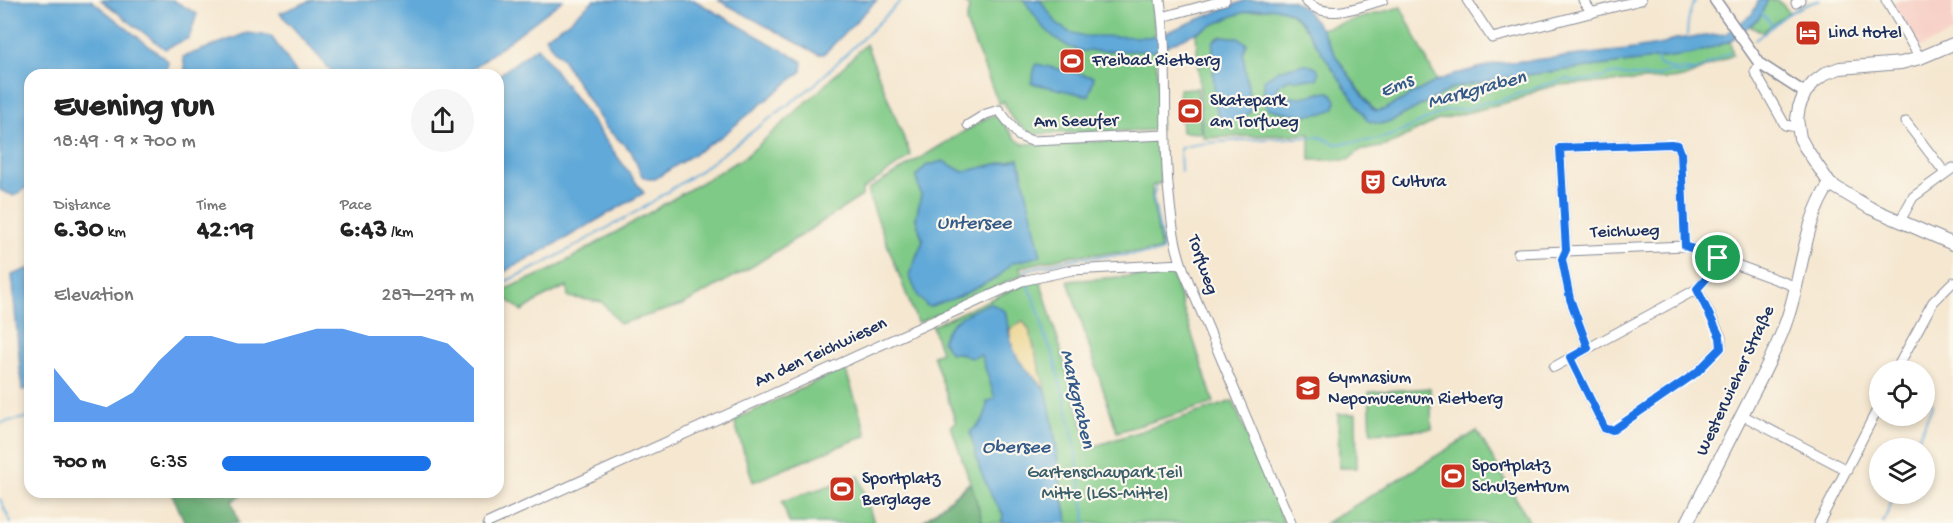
<!DOCTYPE html>
<html lang="en">
<head>
<meta charset="utf-8">
<style>
  :root { --surface:#fff; --page:#f6f6f6; --text:#222; --muted:#767676; --accent:#1a73e8 }
  body { margin:0; font-family:"Gochi Hand",sans-serif; background:var(--page); color:var(--text); height:100vh; display:flex; flex-direction:column; font-size:22px; white-space:nowrap }
  * { box-sizing:border-box; margin:0 }
  p { font-size:20px; color:var(--muted) }
  .icon { flex:none; width:33px; height:33px; fill:none; stroke:currentColor; stroke-width:2; stroke-linecap:round; stroke-linejoin:round }
  .map { position:relative; flex:1; overflow:hidden }
  .panel { position:absolute; left:24px; top:69px; width:480px; height:429px; display:flex; flex-direction:column; background:var(--surface); border-radius:18px; box-shadow:0 3px 9px #0003 }
  .panel>* { flex:none }
  .fabs { position:absolute; left:1869px; top:360px; display:grid; gap:12px }
  .fabs a { display:grid; place-items:center; width:66px; height:66px; border-radius:50%; background:var(--surface); box-shadow:0 3px 9px #0003; font-size:30px }
  .pin { position:absolute; display:grid; place-items:center; width:51px; height:51px; color:#fff; margin:-26px; border:3px solid #fff; border-radius:50%; box-shadow:0 2px 6px #0007 }
  .round { display:grid; place-items:center; flex:none; width:63px; height:63px; border-radius:32px; background:var(--page) }
  .summary { display:flex; align-items:center; justify-content:space-between; height:102px; padding:0 30px }
  h1 { font-size:33px; font-weight:700; line-height:45px }
  .stats { display:grid; grid-template-columns:repeat(3,1fr); gap:9px; height:102px; padding:6px 30px }
  .stats div { display:grid; align-content:center }
  .stats b { font-size:26px; font-weight:700 }
  .stats small { font-size:16px; font-weight:400 }
  .stats p { font-size:16px }
  .chart { height:168px; padding:12px 30px }
  .chart p { display:flex; justify-content:space-between }
  .chart svg { width:100%; height:108px; margin-top:6px; fill:var(--accent); opacity:.7 }
  ul { padding:0 30px; list-style:none; font-size:20px }
  li { display:grid; grid-template-columns:96px 72px 1fr; align-items:center; height:45px }
  li i { height:15px; border-radius:8px; background:var(--accent) }
  .map>svg:first-child { display:block }
  .built { fill:#f7d1c7 }
  .green { fill:#80ca87; stroke:#4e7c72; stroke-width:1.5; fill-rule:evenodd }
  .forest { fill:#68ae74; stroke:#426e69; stroke-width:1.5 }
  .sand { fill:#eeda9e; stroke:#84847e; stroke-width:1.5 }
  .water { fill:#61a9d8; stroke:#3e6c9b; stroke-width:1.5 }
  .lines { fill:none; stroke-linecap:round; stroke-linejoin:round }
  .stream { stroke:#61a9d8; stroke-width:2 }
  .minor-casing { stroke:#888b97; stroke-width:11 }
  .tertiary-casing { stroke:#888b97; stroke-width:13 }
  .secondary-casing { stroke:#888b97; stroke-width:14 }
  .minor { stroke:#fff; stroke-width:9 }
  .tertiary { stroke:#fff; stroke-width:10 }
  .secondary { stroke:#fff; stroke-width:12 }
  .route-casing { stroke:#fff; stroke-width:12 }
  .route { stroke:#1a73e8; stroke-width:8 }
  .labels { text-anchor:middle; dominant-baseline:central; stroke-width:4.5; stroke-linejoin:round; paint-order:stroke }
  .poi-label { font-size:18px; fill:#1b2f5e; stroke:#fbf7ec; text-anchor:start }
  .street-label { font-size:18px; fill:#1b2f5e; stroke:#fbf7ec }
  .park-label { font-size:18px; fill:#395e6a; stroke:#fbf7ec }
  .water-label { font-size:20px; font-style:italic; fill:#345a89; stroke:#fbf7ec }
</style>
</head>
<body>
<div class="map">
<svg width="1953" height="523" viewBox="0 0 1953 523">
  <rect width="100%" height="100%" fill="#fbf7ec"/>
  <filter id="ink" filterUnits="userSpaceOnUse"><feTurbulence type="fractalNoise" baseFrequency=".0167" numOctaves="2"/><feDisplacementMap in="SourceGraphic" scale="12" xChannelSelector="R" yChannelSelector="G"/><feConvolveMatrix kernelMatrix="1 2 1 2 8 2 1 2 1" color-interpolation-filters="sRGB"/></filter>
  <filter id="wash" filterUnits="userSpaceOnUse"><feTurbulence type="fractalNoise" baseFrequency=".008" numOctaves="4" result="noise"/><feDisplacementMap in="SourceGraphic" scale="24" xChannelSelector="R" yChannelSelector="G"/><feGaussianBlur stdDeviation="1.35" result="paint"/><feColorMatrix in="noise" values="0 0 0 0 0 0 0 0 0 0 0 0 0 0 0 0 0 1.4 0 .05"/><feComposite in="paint" operator="in"/></filter>
  <g filter="url(#wash)">
    <rect width="100%" height="100%" fill="#f5e7d0"/>
    <path class="built" d="M1899 0H1953V33L1920 47 1892 4Z"/>
    <path class="green" d="M961 0H1153L1160 130 1033 134C1018 125 1008 118 1004 101L999 104 966 23 969 7Z
      M1768 0H1778L1789 12 1762 32 1750 26 1759 18Z
      M1401 7 1437 81 1383 110 1376 111 1373 109 1337 58 1321 29Z
      M1279 8 1291 13 1302 23 1380 124 1394 120 1453 88 1503 78 1693 54 1730 41 1733 55 1684 78 1558 85 1538 90 1516 100 1438 120 1386 146 1359 151 1348 160H1310V134L1203 138 1196 33C1227 18 1243 9 1279 8ZM1222 36 1238 38 1247 45 1243 49V54L1251 109C1244 123 1231 119 1218 116L1214 97 1213 45 1215 39ZM1279 70 1310 79H1289L1278 85 1277 93C1293 101 1306 98 1322 92L1288 114 1267 108Z
      M866 44 911 156 862 190V196L753 266 682 305 620 324 602 302 568 297 567 286 542 298 522 311 508 300 498 302V292L551 270 745 157 819 91Z
      M1197 88 1201 133 1182 132 1179 89Z
      M996 115 1016 139 1023 144 1158 139 1161 183 1152 186V197L1161 249 1158 251 1074 255 1020 267 1022 275 920 322H917L868 194 869 189 988 117ZM1018 159 1012 263 998 277 958 297 914 261 923 241 916 219 921 195 916 177 926 166 943 161 963 172Z
      M1172 273 1214 403 1117 432 1068 281Z
      M1040 279 1089 448 1233 401 1284 523H1068C1060 492 1059 461 1054 430 1048 396 1038 363 1029 330L1023 321 1010 330 1005 311 951 353 981 354 996 398 987 402V415L981 424 992 497 1003 514 1002 523H921L970 482 951 426 956 423 933 355 941 352 932 326 1020 286Z
      M845 368 867 435 753 482 734 420Z
      M1430 388 1432 429 1371 433 1369 392Z
      M1338 414H1356L1357 468H1339Z
      M1477 431 1529 521 1525 523H1326Z
      M859 476 874 523H789L782 501Z"/>
    <path class="forest" d="M971 483 983 523H921Z
      M171 492H246L232 501 239 523H185Z"/>
    <path class="sand" d="M1023 321 1029 330 1046 392C1030 375 1007 355 1010 330Z"/>
    <path class="water" d="M0 0H91L168 61 167 75H30V185L14 196 0 190Z
      M101 0H173L197 14 189 38 165 49Z
      M312 0H563L464 75H335L280 13Z
      M594 0H694L803 62 802 71 722 136 655 179H648L642 176 631 151 606 128 561 57 553 49 545 37 567 23Z
      M718 0H877L824 54H818Z
      M1024 0H1040L1058 25 1069 32 1084 36 1155 37 1246 0H1292L1304 8 1321 29 1337 58 1372 109 1376 111 1383 110 1437 81 1456 74 1494 64 1627 50 1664 44 1675 39 1726 34 1752 14 1759 0H1768L1759 18 1730 41 1693 54 1503 78 1453 88 1394 120 1380 124 1368 121 1302 23 1291 13 1279 8 1256 9 1235 15 1155 51H1082L1069 47 1055 38 1042 26Z
      M247 33 271 36 298 75H186L183 57Z
      M1222 36 1238 38 1247 43 1243 54 1251 109C1246 120 1234 120 1223 120L1218 116 1214 97 1213 45 1214 40Z
      M537 47C574 94 608 145 644 193L561 241 498 275V76Z
      M1036 64 1094 77 1089 96 1031 83Z
      M1305 64 1317 68 1319 73 1317 79H1289L1278 85 1277 93C1298 103 1310 93 1330 92L1336 100 1335 108C1317 120 1286 113 1267 108L1264 96V80L1279 70Z
      M1019 159 1041 256 1012 263 998 277 958 297 928 307 918 296 909 275 923 241 916 219 921 195 916 176 926 166 943 161 963 172Z
      M30 268V389L22 390 12 275Z
      M990 303 1005 311C1009 328 1009 344 1018 359 1025 370 1044 384 1047 395 1058 437 1057 481 1068 523H1002L1003 514 992 497 980 470 970 432C982 423 987 417 987 402L995 398 981 355 970 358 961 353H951L942 341C948 319 970 312 990 303Z"/>
    <g class="lines">
      <path class="stream" d="M1773 26C1785 14 1803 5 1820 0
        M1687 40C1687 27 1688 10 1696 0
        M1755 40 1773 26 1761 12
        M1657 57 1659 65 1676 70 1686 69 1691 71
        M1181 172 1180 149C1191 140 1299 138 1320 137L1336 144 1376 140 1399 133 1446 110 1466 109 1483 103 1499 101 1534 88 1566 79 1576 81 1602 78 1609 74 1648 77 1657 76 1668 72 1681 74 1698 70 1730 52
        M1025 275V270L1077 258 1158 253 1162 251 1163 247 1153 197 1156 186
        M1028 284 1041 318 1044 335 1053 354 1074 440 1086 523
        M498 285 543 264 641 209 701 170 813 86 902 0
        M1906 370 1908 360 1941 302 1953 290
        M0 423 30 417
        M1914 448 1931 409 1932 403 1924 393
        M0 499 11 523
        M1883 523 1895 494"/>
    </g>
  </g>
  <g filter="url(#ink)">
    <g class="lines">
      <g class="minor-casing">
        <path id="minor" d="M1160 0C1169 61 1163 123 1168 185 1171 214 1173 243 1184 271L1291 523
          M1305 0C1325 22 1359 7 1383 0
          M1467 0 1492 38 1641 0
          M1583 0 1592 13
          M1886 0 1920 58
          M1796 3 1800 0
          M1162 17 1225 0
          M1760 64 1755 72 1785 125 1797 127
          M1906 122 1945 173
          M968 125 986 114 999 110 1019 136 1032 141 1166 135
          M1900 221 1913 197 1953 168
          M1518 253 1685 246 1797 287
          M1588 348 1570 299 1562 259 1566 250 1560 148 1671 144 1678 145 1681 153 1685 246
          M1570 358 1605 429 1613 430 1696 373 1721 348V337L1697 289
          M1554 367 1697 289 1711 273 1718 258
          M1896 370 1933 302 1953 282
          M1742 415 1847 470
          M488 523 1022 281 1072 270 1181 264
          M1819 523 1880 404"/>
      </g>
      <g class="tertiary-casing">
        <path id="tertiary" d="M1715 0 1760 64 1805 93"/>
      </g>
      <g class="secondary-casing">
        <path id="secondary" d="M1953 44 1920 58 1901 63 1840 68 1826 73 1814 82 1805 93 1799 107 1797 119 1800 138 1805 147 1830 184 1870 208 1953 244
          M1687 523C1707 484 1727 444 1747 405 1761 378 1776 351 1786 322 1802 279 1804 218 1830 184"/>
      </g>
      <use href="#minor" class="minor"/>
      <use href="#tertiary" class="tertiary"/>
      <use href="#secondary" class="secondary"/>
    </g>
  </g>
  <g class="lines" filter="url(#ink)">
    <g class="route-casing">
      <path id="route" d="M1671 144 1678 145 1681 153 1685 246 1718 258 1711 273 1697 289 1720 337 1721 348 1696 373 1613 430 1605 429 1570 358 1588 348 1570 299 1562 259 1566 250 1560 148Z"/>
    </g>
    <use href="#route" class="route"/>
  </g>
  <defs>
    <g id="hotel-square" transform="scale(1.35)"><rect x="-9" y="-9" width="18" height="18" rx="4" fill="#c8321e" stroke="#fbf7ec"/><path d="M-6-4.5h1.5V1H6V5H4.5V3h-9V5H-6ZM-4 0a1.8 1.8 0 1 1 3.6 0ZM.5 0V-2.5h3Q6-2.5 6 0Z" fill="#fff"/></g>
    <g id="stadium-square" transform="scale(1.35)"><rect x="-9" y="-9" width="18" height="18" rx="4" fill="#c8321e" stroke="#fbf7ec"/><path d="M0-5a6.5 5 0 1 0 0 10a6.5 5 0 1 0 0-10ZM-3.5-1.8h7v3.6h-7Z" fill="#fff"/></g>
    <g id="theatre-square" transform="scale(1.35)"><rect x="-9" y="-9" width="18" height="18" rx="4" fill="#c8321e" stroke="#fbf7ec"/><path d="M-5-5.5Q0-4 5-5.5V0Q5 5 0 6Q-5 5-5 0ZM-3.3-2.5H-1v1.5H-3.3ZM1-2.5H3.3v1.5H1ZM-2.8 1Q0 5.5 2.8 1Z" fill="#fff"/></g>
    <g id="school-square" transform="scale(1.35)"><rect x="-9" y="-9" width="18" height="18" rx="4" fill="#c8321e" stroke="#fbf7ec"/><path d="M0-5L7-2L0 1L-7-2ZM-4 1L0 2.5L4 1V4Q0 6-4 4Z" fill="#fff"/></g>
  </defs>
  <g fill-rule="evenodd">
    <use href="#hotel-square" x="1808" y="33"/>
    <use href="#stadium-square" x="1072" y="61"/>
    <use href="#stadium-square" x="1190" y="111"/>
    <use href="#theatre-square" x="1373" y="182"/>
    <use href="#school-square" x="1308" y="388"/>
    <use href="#stadium-square" x="1453" y="476"/>
    <use href="#stadium-square" x="842" y="489"/>
  </g>
  <g class="labels">
    <g class="poi-label">
      <text x="1828" y="33">Lind Hotel</text>
      <text x="1092" y="61">Freibad Rietberg</text>
      <text x="1210" y="101">Skatepark<tspan x="1210" dy="21">am Torfweg</tspan></text>
      <text x="1392" y="182">Cultura</text>
      <text x="1328" y="378">Gymnasium<tspan x="1328" dy="21">Nepomucenum Rietberg</tspan></text>
      <text x="1472" y="466">Sportplatz<tspan x="1472" dy="21">Schulzentrum</tspan></text>
      <text x="862" y="479">Sportplatz<tspan x="862" dy="21">Berglage</tspan></text>
    </g>
    <g class="street-label">
      <text transform="translate(1076 122) rotate(-1)">Am Seeufer</text>
      <text transform="translate(1625 232) rotate(-2)">Teichweg</text>
      <text transform="translate(1202 265) rotate(71)">Torfweg</text>
      <text transform="translate(821 353) rotate(-25)">An den Teichwiesen</text>
      <text transform="translate(1736 381) rotate(-65)">Westerwieher Straße</text>
    </g>
    <g class="park-label">
      <text x="1105" y="473">Gartenschaupark Teil<tspan x="1105" dy="21">Mitte (LGS-Mitte)</tspan></text>
    </g>
    <g class="water-label">
      <text transform="translate(1397 87) rotate(-24)">Ems</text>
      <text transform="translate(1477 91) rotate(-15)">Markgraben</text>
      <text x="974" y="224">Untersee</text>
      <text transform="translate(1076 399) rotate(77)">Markgraben</text>
      <text x="1016" y="448">Obersee</text>
    </g>
  </g>
</svg>
<div class="fabs">
<a><svg class="icon" aria-label="locate" viewBox="0 0 24 24"><circle cx="12" cy="12" r="6"/><path d="M12 2v4M12 18v4M2 12h4M18 12h4"/></svg></a>
<a><svg class="icon" aria-label="layers" viewBox="0 0 24 24"><path d="M12 4l9 5-9 5-9-5zM3 14l9 5 9-5"/></svg></a>
</div>
<div class="pin" style="left:1718px;top:258px;background:#1e9e55"><svg class="icon" aria-label="arrive" viewBox="0 0 24 24"><path d="M6 21V4h12l-3 4 3 4H6"/></svg></div>
<section class="panel">
<div class="summary"><div><h1>Evening run</h1><p>18:49 · 9 × 700 m</p></div><a class="round"><svg class="icon" aria-label="share" viewBox="0 0 24 24"><path d="M12 15V3M7 8l5-5 5 5M5 13v7h14v-7"/></svg></a></div>
<div class="stats">
<div><p>Distance</p><b>6.30<small> km</small></b></div>
<div><p>Time</p><b>42:19</b></div>
<div><p>Pace</p><b>6:43<small> /km</small></b></div>
</div>
<div class="chart"><p><span>Elevation</span>287–297 m</p>
<svg viewBox="0 0 160 44" preserveAspectRatio="none"><path d="M0 44V22L10 35L20 38L30 32L40 19L50 9L60 9L70 12L80 12L90 9L100 6L110 6L120 9L130 9L140 9L150 12L160 22V44z"/></svg>
</div>
<ul>
<li><b>700 m</b>6:35<i style="width:83%"></i></li>
</ul>
</section>
</div>
</body>
</html>
